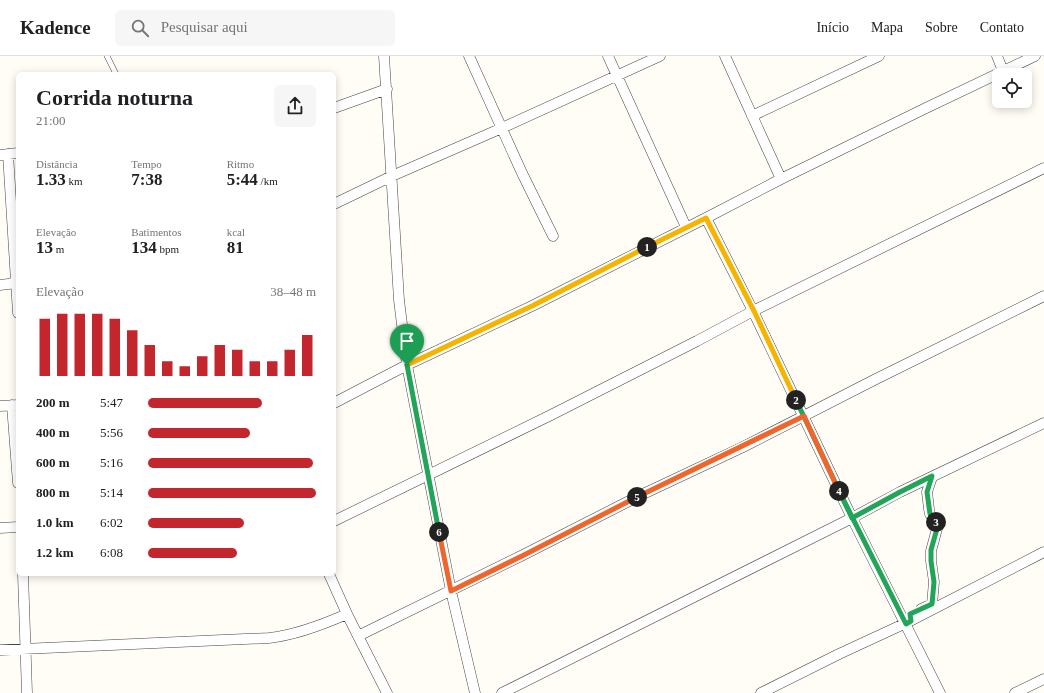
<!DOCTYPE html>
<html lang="pt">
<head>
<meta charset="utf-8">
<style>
  :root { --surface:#fff; --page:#f6f6f6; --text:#202124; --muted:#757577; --line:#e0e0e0; --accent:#c4262e }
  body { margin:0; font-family:Georgia,serif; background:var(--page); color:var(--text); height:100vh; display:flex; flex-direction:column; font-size:15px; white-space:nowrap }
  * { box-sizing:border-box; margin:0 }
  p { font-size:13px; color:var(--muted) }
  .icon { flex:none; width:22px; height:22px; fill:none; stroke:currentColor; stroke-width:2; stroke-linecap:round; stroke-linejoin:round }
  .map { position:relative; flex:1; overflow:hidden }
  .side { position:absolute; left:16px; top:16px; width:320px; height:504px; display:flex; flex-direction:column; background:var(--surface); border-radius:6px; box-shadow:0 2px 10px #0003 }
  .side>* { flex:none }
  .fabs { position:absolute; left:992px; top:12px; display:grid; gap:8px }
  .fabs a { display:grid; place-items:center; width:40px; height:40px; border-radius:6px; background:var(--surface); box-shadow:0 2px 10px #0003; font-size:20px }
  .pin { position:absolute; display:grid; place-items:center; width:34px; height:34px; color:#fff; margin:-41px -17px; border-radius:50% 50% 50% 0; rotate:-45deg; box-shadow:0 0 4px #0007 }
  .pin .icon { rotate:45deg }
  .km { position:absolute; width:20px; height:20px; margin:-10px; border-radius:50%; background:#222; color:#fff; font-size:11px; line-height:20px; text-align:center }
  .round { display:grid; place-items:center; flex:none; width:42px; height:42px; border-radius:6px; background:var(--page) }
  .overview { display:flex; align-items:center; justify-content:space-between; height:68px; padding:0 20px }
  h1 { font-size:22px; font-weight:700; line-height:30px }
  .metrics { display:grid; grid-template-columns:repeat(3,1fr); gap:6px; height:68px; padding:4px 20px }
  .metrics div { display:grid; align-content:center }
  .metrics b { font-size:17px; font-weight:700 }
  .metrics small { font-size:11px; font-weight:400 }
  .metrics p { font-size:11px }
  .chart { height:112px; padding:8px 20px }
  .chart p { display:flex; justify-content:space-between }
  .chart svg { width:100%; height:72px; margin-top:4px; stroke:var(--accent); stroke-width:6 }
  ul { padding:0 20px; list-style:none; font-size:13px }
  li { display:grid; grid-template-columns:64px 48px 1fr; align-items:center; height:30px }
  li i { height:10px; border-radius:5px; background:var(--accent) }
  header { display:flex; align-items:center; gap:24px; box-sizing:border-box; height:56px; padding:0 20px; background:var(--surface); border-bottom:1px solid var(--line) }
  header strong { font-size:19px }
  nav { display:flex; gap:22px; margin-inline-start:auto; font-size:14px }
  .search { width:280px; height:36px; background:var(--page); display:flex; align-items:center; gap:10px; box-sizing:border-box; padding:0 14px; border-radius:6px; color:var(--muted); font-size:15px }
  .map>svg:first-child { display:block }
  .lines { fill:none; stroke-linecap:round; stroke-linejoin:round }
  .service-casing { stroke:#444; stroke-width:6 }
  .minor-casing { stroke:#444; stroke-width:11 }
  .service { stroke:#fff; stroke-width:5 }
  .minor { stroke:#fff; stroke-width:10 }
  .split-1-casing { stroke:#fff; stroke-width:8 }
  .split-2-casing { stroke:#fff; stroke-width:8 }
  .split-3-casing { stroke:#fff; stroke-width:8 }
  .split-4-casing { stroke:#fff; stroke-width:8 }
  .split-5-casing { stroke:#fff; stroke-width:8 }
  .split-6-casing { stroke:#fff; stroke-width:8 }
  .split-7-casing { stroke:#fff; stroke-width:8 }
  .split-1 { stroke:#f5b400; stroke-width:5 }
  .split-2 { stroke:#f5b400; stroke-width:5 }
  .split-3 { stroke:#22a559; stroke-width:5 }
  .split-4 { stroke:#22a559; stroke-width:5 }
  .split-5 { stroke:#f0652b; stroke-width:5 }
  .split-6 { stroke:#f0652b; stroke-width:5 }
  .split-7 { stroke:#22a559; stroke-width:5 }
</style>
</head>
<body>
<header>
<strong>Kadence</strong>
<div class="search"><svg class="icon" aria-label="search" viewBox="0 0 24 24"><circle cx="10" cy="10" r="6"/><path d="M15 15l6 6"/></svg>Pesquisar aqui</div>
<nav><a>Início</a><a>Mapa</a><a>Sobre</a><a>Contato</a></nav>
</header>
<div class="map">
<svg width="1044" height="637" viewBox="0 0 1044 637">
  <rect width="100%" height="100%" fill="#fffdf5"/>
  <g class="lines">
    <g class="service-casing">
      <path id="service" d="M107 0 116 18"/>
    </g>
    <g class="minor-casing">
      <path id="minor" d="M384 0 399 244 407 309 451 535 475 637
        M469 0 522 117 553 180
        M608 0 686 171
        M725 0 781 123
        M997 0 1003 15
        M334 52 387 33
        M752 60 879 0
        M8 98 18 257
        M0 99 18 97
        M334 148 392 120 502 72 660 0
        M706 162 753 255 852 462 940 637
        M0 229 8 228 18 226
        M334 347 407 309 532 250 706 162 781 123 926 52 1035 0
        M12 349 18 427
        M0 350 18 349
        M334 465 551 359 697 285 753 255 1044 112
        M0 472 18 471
        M23 518 27 637
        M329 518 347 558 358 580 387 637
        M921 553 932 548 934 526 931 505V495L938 469 930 458 929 453 927 436 932 421
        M358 580 523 499 641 439 743 391 876 323 1044 240
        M0 594 269 582C296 579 322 569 347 558
        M502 637 852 462 900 436 1044 367
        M761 637 839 598 906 567 1044 496
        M1015 637 1044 623"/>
    </g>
    <use href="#service" class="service"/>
    <use href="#minor" class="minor"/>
  </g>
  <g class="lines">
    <g class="split-1-casing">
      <path id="split-1" d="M407 309 532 250 647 191"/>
    </g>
    <g class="split-2-casing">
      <path id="split-2" d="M647 191 706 162 754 255 796 344"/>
    </g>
    <g class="split-3-casing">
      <path id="split-3" d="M796 344 852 462 900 436 932 420 927 436 930 458 936 466"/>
    </g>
    <g class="split-4-casing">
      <path id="split-4" d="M839 435 906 568 911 565 910 558 932 548 934 526 931 505V494L938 469 936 466"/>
    </g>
    <g class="split-5-casing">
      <path id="split-5" d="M637 441 804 360 839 435"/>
    </g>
    <g class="split-6-casing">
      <path id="split-6" d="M439 476 451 535 524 499 637 441"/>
    </g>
    <g class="split-7-casing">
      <path id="split-7" d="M407 309 439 476"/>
    </g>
    <use href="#split-1" class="split-1"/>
    <use href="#split-2" class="split-2"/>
    <use href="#split-3" class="split-3"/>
    <use href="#split-4" class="split-4"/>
    <use href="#split-5" class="split-5"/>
    <use href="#split-6" class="split-6"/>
    <use href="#split-7" class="split-7"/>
  </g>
</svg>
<div class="fabs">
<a><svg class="icon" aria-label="locate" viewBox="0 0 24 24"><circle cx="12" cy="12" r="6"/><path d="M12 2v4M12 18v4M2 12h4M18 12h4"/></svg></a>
</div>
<div class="pin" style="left:407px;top:309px;background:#1e9e55"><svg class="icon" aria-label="arrive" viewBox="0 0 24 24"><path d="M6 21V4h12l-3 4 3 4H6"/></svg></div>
<b class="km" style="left:647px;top:191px">1</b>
<b class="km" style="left:796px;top:344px">2</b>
<b class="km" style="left:936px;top:466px">3</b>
<b class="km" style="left:839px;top:435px">4</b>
<b class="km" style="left:637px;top:441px">5</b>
<b class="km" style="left:439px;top:476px">6</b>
<section class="side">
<div class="overview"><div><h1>Corrida noturna</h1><p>21:00</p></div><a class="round"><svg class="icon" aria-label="share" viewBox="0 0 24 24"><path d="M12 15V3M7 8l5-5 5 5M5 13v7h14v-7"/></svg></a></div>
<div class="metrics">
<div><p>Distância</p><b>1.33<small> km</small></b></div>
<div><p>Tempo</p><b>7:38</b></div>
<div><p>Ritmo</p><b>5:44<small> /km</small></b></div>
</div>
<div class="metrics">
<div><p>Elevação</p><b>13<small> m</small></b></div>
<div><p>Batimentos</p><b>134<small> bpm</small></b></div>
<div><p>kcal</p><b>81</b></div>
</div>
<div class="chart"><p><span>Elevação</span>38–48 m</p>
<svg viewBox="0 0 160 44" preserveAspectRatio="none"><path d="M5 44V9M15 44V6M25 44V6M35 44V6M45 44V9M55 44V16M65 44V25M75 44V35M85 44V38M95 44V32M105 44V25M115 44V28M125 44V35M135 44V35M145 44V28M155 44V19"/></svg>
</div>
<ul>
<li><b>200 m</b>5:47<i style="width:68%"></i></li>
<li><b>400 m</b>5:56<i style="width:61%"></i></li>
<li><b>600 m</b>5:16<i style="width:98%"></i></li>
<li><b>800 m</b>5:14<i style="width:100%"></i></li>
<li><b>1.0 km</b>6:02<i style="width:57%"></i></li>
<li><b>1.2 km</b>6:08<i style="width:53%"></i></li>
</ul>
</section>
</div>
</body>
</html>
